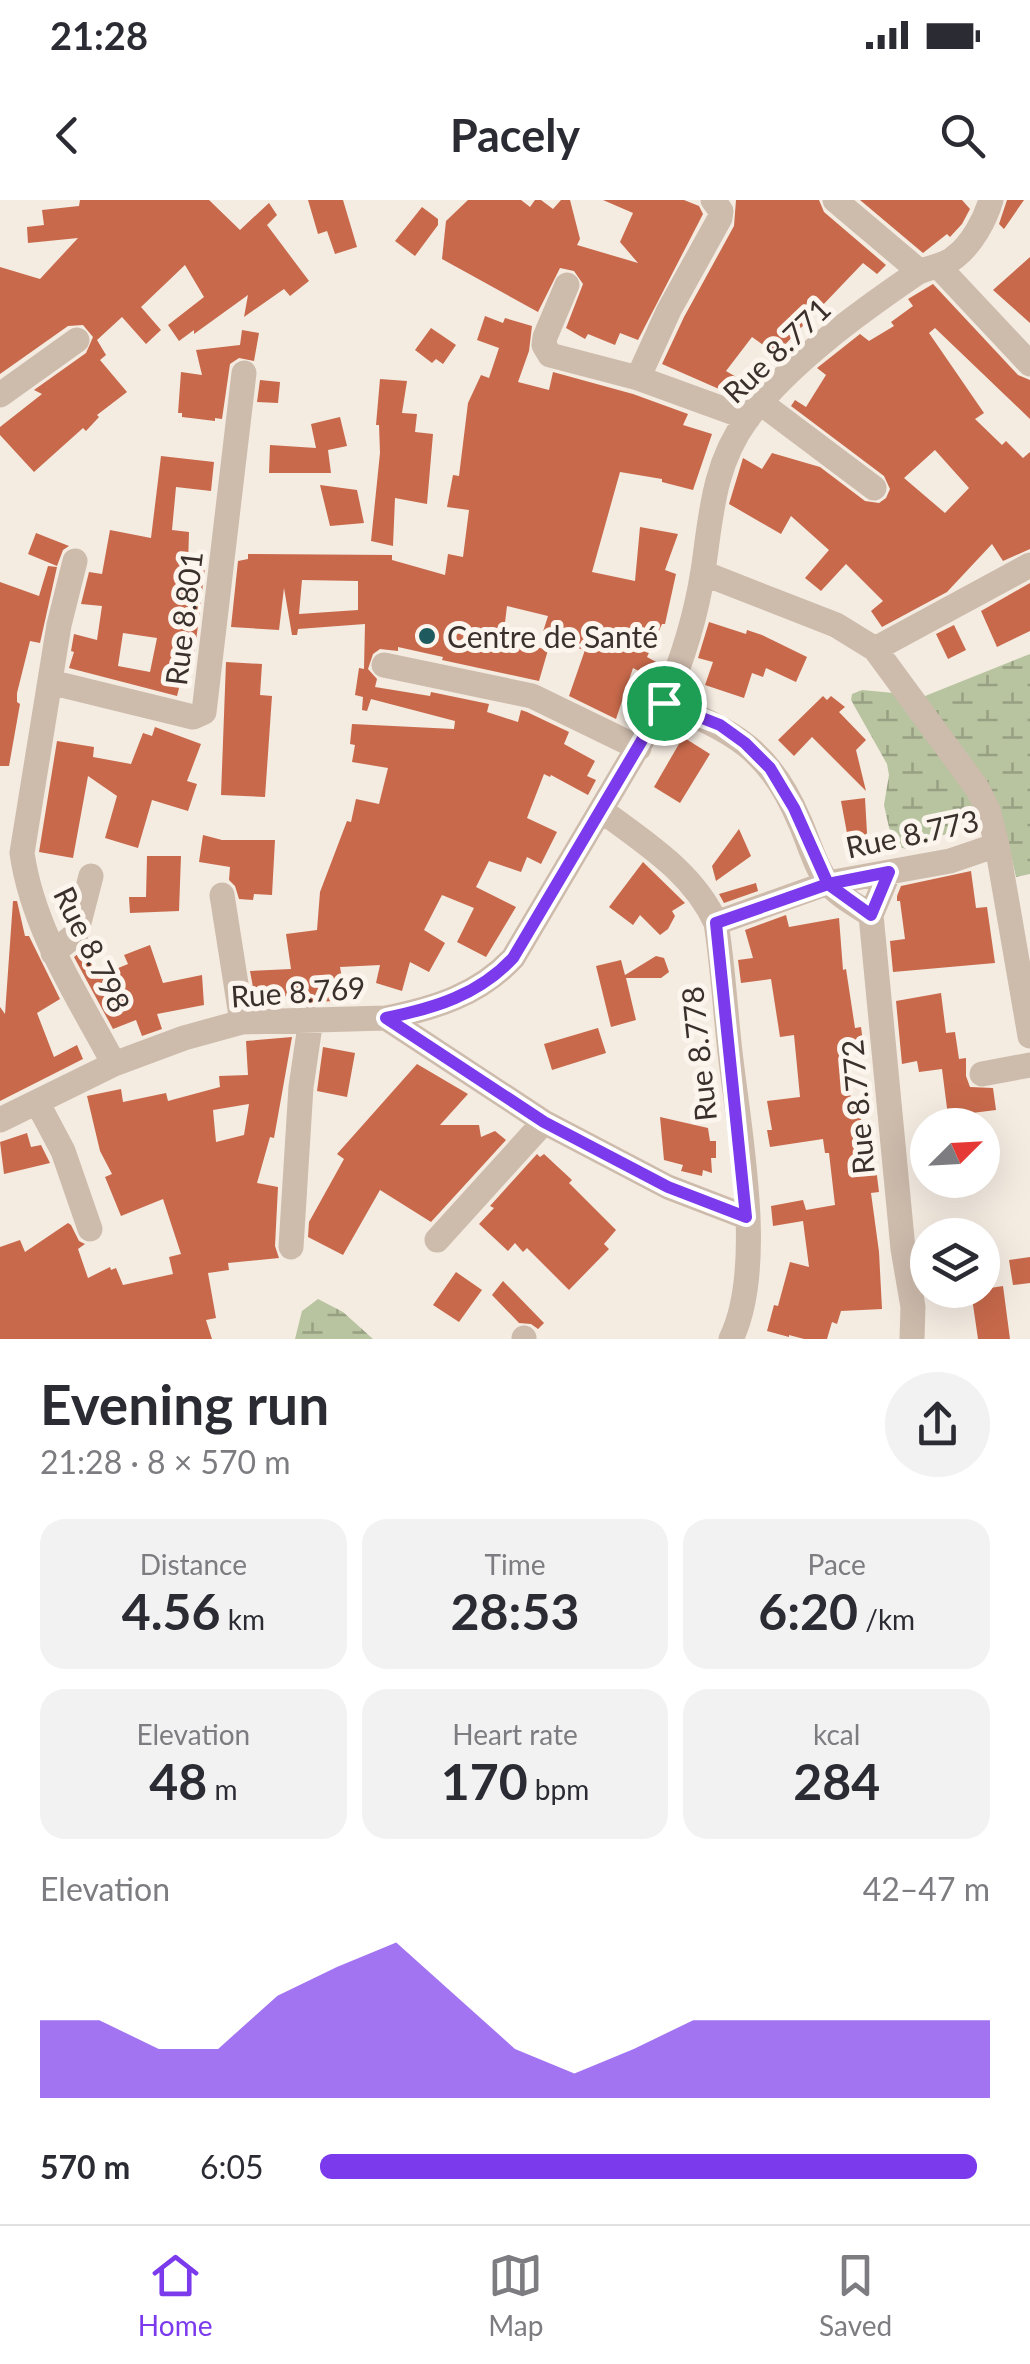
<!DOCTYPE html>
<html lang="en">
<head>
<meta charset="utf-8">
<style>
  :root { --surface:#fff; --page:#f2f2f3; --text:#2b2b33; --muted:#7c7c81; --line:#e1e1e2; --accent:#7c3aed }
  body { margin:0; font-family:Lato,sans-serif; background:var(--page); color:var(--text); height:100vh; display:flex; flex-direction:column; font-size:38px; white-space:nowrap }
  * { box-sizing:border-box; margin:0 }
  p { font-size:32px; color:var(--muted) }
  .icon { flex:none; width:55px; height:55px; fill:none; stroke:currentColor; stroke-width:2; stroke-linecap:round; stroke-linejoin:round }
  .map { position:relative; height:1139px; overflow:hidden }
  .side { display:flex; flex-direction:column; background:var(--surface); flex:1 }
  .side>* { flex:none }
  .needle { width:65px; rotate:66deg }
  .controls { position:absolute; left:910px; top:908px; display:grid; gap:20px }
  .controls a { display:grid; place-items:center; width:90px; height:90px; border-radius:50%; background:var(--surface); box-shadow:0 10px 40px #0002; font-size:50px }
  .pin { position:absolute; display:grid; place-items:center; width:85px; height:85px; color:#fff; margin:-42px; border:5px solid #fff; border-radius:50%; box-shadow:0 2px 10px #0007 }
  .round { display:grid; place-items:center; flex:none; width:105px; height:105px; border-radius:52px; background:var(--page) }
  .head { display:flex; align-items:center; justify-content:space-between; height:170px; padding:0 40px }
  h1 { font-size:55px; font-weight:700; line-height:75px }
  .stats { display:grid; grid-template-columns:repeat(3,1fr); gap:15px; height:170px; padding:10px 40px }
  .stats div { display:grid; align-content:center; border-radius:25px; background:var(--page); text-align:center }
  .stats b { font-size:50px; font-weight:700 }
  .stats small { font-size:28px; font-weight:400 }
  .stats p { font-size:28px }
  .chart { height:280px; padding:20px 40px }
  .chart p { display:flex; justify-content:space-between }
  .chart svg { width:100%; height:180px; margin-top:10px; fill:var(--accent); opacity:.7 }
  ul { padding:0 40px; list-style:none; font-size:32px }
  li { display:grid; grid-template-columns:160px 120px 1fr; align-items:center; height:75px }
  li i { height:25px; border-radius:12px; background:var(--accent) }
  .status { display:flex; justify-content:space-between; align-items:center; height:70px; padding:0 50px; background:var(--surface); direction:ltr }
  .status svg { height:28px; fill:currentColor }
  header { display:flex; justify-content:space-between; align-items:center; height:130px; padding:0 40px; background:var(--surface); font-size:45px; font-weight:700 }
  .dock { display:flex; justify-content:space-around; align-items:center; height:140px; border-top:2px solid var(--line); background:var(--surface); font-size:28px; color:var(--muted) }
  .dock a { display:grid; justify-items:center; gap:5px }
  .dock .current { color:var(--accent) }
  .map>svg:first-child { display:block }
  .wetland { fill:url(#wetland-marsh) }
  .building { fill:#c8694b; fill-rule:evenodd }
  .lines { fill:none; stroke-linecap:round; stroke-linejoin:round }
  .minor { stroke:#cdbbac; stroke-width:25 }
  .route-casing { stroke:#fff; stroke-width:20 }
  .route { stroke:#7c3aed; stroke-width:12 }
  .poi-dot { fill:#1f5a5e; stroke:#fbf5ee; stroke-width:4 }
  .labels { text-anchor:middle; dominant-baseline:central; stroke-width:10; stroke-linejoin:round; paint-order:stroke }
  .street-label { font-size:30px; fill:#3b302b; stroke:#fbf5ee }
  .poi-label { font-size:30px; fill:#3b302b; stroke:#fbf5ee; text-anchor:start }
</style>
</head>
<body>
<div class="status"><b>21:28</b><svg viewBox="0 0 49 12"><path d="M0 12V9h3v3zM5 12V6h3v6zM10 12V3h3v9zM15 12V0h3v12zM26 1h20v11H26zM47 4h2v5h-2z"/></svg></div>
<header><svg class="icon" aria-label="back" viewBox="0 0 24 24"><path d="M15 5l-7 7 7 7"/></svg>Pacely<svg class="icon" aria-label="search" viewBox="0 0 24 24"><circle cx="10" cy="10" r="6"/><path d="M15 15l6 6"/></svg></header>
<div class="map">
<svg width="1030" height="1139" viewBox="0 0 1030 1139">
  <defs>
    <pattern id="wetland-marsh" width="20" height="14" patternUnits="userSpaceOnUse" patternTransform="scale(2.5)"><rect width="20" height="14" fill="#b8c4a0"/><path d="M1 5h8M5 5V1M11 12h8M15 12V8" fill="none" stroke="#97a083"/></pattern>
  </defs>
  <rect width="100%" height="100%" fill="#f4ebe1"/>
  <path class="wetland" d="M1030 454V674L1016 677 1010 651 992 617 906 649 893 645 884 605 889 575 887 564 851 500 852 494 862 490 925 496Z
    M318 1099 343 1112 373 1139H295L302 1111Z"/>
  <path class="building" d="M80 0H209L240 30 269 3 277 15 267 25 309 81 290 96 284 89 244 117 248 95 194 134V130L179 141 168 125 204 97 185 65 141 107 161 130 146 144 122 117 97 140 106 155 100 160 127 192 97 215 99 217 86 231 83 228 34 272 0 235V227L42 194 34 190 86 153 93 137 83 125 68 126 0 174V67L40 79 78 38 28 43 27 27 44 25 42 10 79 6Z
    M308 0H343L357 47 335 54 327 31 318 34Z
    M468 0H521L530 7 535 0H541L553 9 561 0H570L580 39 577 45 638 63 620 42 633 13 603 0H684L699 6 703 14 638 140 620 133 615 145 588 134 585 139 566 128 583 84 574 71 560 68 538 112 442 59 446 21Z
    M736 0H819L824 12 886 65 877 74 863 63 776 154 752 137 726 171 743 181 735 196 662 164 684 117 734 26Z
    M860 0H962L970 9 962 24 950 37 947 34 923 53Z
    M1007 0H1024L1004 29 999 24Z
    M422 7 438 19V25L415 56 395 41Z
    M1030 57V123L993 90Z
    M933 84 1018 175 1030 180V219L935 128 929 133 984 213 975 219 1002 245 1006 241 1023 258 1030 252V349L1003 361 992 344 947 392 882 427 871 411 883 401 846 364 821 391 805 378 829 350 791 316 781 334 729 304 743 258 762 269 772 253 820 267 865 301 879 303 886 298 890 289 884 276 791 206 795 200 806 207 826 175 817 168 860 134 869 141 894 126 891 122 913 106 908 99ZM935 250 969 288 945 313 904 278Z
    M485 116 503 123 505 118 532 126 529 151 518 182 549 190 553 172 633 194 688 214 683 225 712 234 693 290 662 282V279L620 272 592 372 635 381 640 327 678 334 665 370 676 374 665 424H662L647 457 660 464 652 478 633 468 616 519 569 496 585 450 541 438 548 416 507 406 503 439 548 450 539 481 442 460 443 457 398 447V451L380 449 373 454 368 469 377 479 375 487 430 496 431 492 489 504 487 512 518 522 521 510 527 512 569 532 564 544 595 561 587 576 596 580 588 595 551 575 550 577 544 574 527 618 557 632 541 664 527 657 521 672 489 661 476 687 516 707 486 757 457 742 474 708 442 695 424 730 445 743 429 772 410 762 402 791 376 783 380 765 340 767 346 800 291 804 290 796 255 798 250 771 291 769 286 734 317 730 320 692 347 621 351 622 356 599 379 604 388 568 352 562 355 545 350 544 352 524 454 529 455 521 371 499 367 511 362 510 363 497 355 495 359 468 364 469 365 424 298 429 297 435H292L284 388 279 430 231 427 238 361 248 359V354L392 355V360L445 375 448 354 463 357 469 310 447 307 453 275 459 276 468 203 481 175 489 178 499 148 477 140ZM302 380 358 381V410L299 414Z
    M431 128 456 145 443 164 436 159 432 163 415 150Z
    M242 130 259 133 254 161 239 158 230 164 222 219 215 218V221L182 217V213H178L181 172 202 175 196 150 240 145Z
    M380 179 407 181 402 213 417 214 415 232 433 234 427 304 395 298 393 346 371 341 380 253 379 225H376Z
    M260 180 280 182 278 203 257 202Z
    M340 217 347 246 328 250 331 273H269L270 245 316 248 311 224Z
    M161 256 214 262 211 291 176 287 172 330 189 332 188 365 205 367 194 458 187 457 177 496 69 468 74 452 71 451 74 434 97 440 102 406 81 404 89 372 102 374 110 330 151 338ZM123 433 157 438 150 472 118 466Z
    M320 285 357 290 364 323 330 326Z
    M36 333 69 346 63 350 57 366 28 354Z
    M48 366 57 367 40 443 30 441 17 493V502L20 504 9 566H0V382L39 396Z
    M1030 383V431L997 447 981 411Z
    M709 422 746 434 747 430 762 435 807 457 796 482 766 468 763 477 752 473 744 498 705 485 713 462 698 458Z
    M954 425 966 450 948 459 936 434Z
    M226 462 262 464 260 495 272 496 265 597 221 595Z
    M823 496 827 500 831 496 845 507 839 512 866 540 856 550 866 591 812 537 794 556 778 540Z
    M155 527 201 544 187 581 197 584 188 611 152 600 138 648 105 638 117 596 88 576 73 658 39 652 57 541 94 547 93 557 131 564 143 533 152 536Z
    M683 537 710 554 680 603 654 587Z
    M865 598 867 633 860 643 849 644 841 601Z
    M739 629 751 656 716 681 712 666Z
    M203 635 222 640H275L272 695 254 694 253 700 239 699 235 686 229 680 230 667 199 662Z
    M147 656H181L179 711 130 713 129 697H146Z
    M643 662 685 703 672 711 675 716 668 729 660 735 640 715 633 725 609 707Z
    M971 671 976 708 987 707 995 763 893 772 890 741 905 739 900 701H897V696L901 686Z
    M756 683 758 691 724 703 719 694Z
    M13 701H17L25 736H29L60 799 37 813 54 857 77 845 83 859 0 901V807L5 814Z
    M786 715 789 727 839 718 843 770 846 769 855 828 861 827 864 850 842 853 851 898 858 897 866 953 874 952 879 992 871 993 879 1052 882 1109 841 1111 837 1124 832 1122 827 1139H804L789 1135V1137L767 1131 774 1105 778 1106 790 1062 809 1067 803 1021 773 1026 771 1006 803 1000 806 1010 835 1005 829 953H825L823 939 770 947 767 930H772L767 901 800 897 794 835 780 837 771 779 741 783 738 760 753 758 745 730Z
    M150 745 163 783 202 775 204 805 157 814 162 829 142 836 136 820 113 829 74 757 83 750 99 776 128 764 124 755Z
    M656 756 664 758 669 772 661 778H626L636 820 611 827 596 766 621 760 625 775Z
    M941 793 946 833 955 832 959 859 966 858V876L970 887 993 888 996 910 948 916 942 869 919 872 917 861 902 864 896 801Z
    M598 828 606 853 552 870 544 844Z
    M292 837 274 938 270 937 257 983 278 987 275 1046 279 1058 228 1063 229 1070 208 1073 216 1118 206 1120 212 1139H0V1047L20 1040 25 1052 68 1023 71 1025 79 1041 85 1044 78 1049 88 1078 110 1067 111 1070 116 1068 123 1085 173 1074 169 1057 181 1054 163 999 121 1016 105 977 112 974 100 951 87 896 121 889 123 902 166 893 168 901 220 887 219 876 248 875 246 841ZM249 904 244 935 216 942 213 910Z
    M323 847 355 853 347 897 317 891Z
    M417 864 468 894 440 925H479L481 937 495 931 506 940 431 1022 380 990 343 1055 308 1037 309 1022 344 959 337 954Z
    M660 917 708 928 710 941H716V958H711L712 973 703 970 702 976 681 971 683 965 664 960Z
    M27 933 31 947 41 945 50 963 4 974 0 942Z
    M537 954 540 957 544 954 572 980 569 983 616 1030 604 1044 609 1049 569 1090 527 1048 523 1052 515 1043 508 1051 479 1024 494 1008 490 1006Z
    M1030 1057V1083L1013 1085 1009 1060Z
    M456 1072 482 1090 459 1122 433 1105Z
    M503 1081 544 1123 538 1129 531 1124 519 1123 492 1095Z
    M1003 1086 1010 1139H978L971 1091Z"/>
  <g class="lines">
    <path class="minor" d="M835 0 919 71
      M939 67 1030 164
      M567 85 545 137 544 145 550 155 638 178 748 218
      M638 178 669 110 720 18 721 11 713 0
      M0 195 77 140
      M761 203 874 288
      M75 361 59 425 22 653C33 730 78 796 114 864
      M703 373 836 425 875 449 1030 365
      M875 449 977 588 988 610 997 645
      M384 465 532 496 639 548
      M50 482 193 517 204 512 244 173
      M664 503C732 530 769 549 799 620 808 639 815 667 828 683 838 696 858 706 871 715
      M601 610C645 643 693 672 716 723 723 766 725 809 730 852 739 932 766 1067 731 1139
      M889 672 871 715 903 1049 913 1107 912 1139
      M222 695 242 822
      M716 723 828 683 950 661 997 645 1030 836
      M53 753 76 734 91 676
      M386 818C435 808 478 795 513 758L664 503C682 461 696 416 703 371 711 317 713 265 747 219 788 164 857 114 914 75 926 66 943 68 955 57 972 44 985 20 991 0
      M982 874 1030 865
      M37 902 63 951 90 1029
      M0 920 114 864 184 838 242 822 386 818 544 922 668 987 746 1017
      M437 1040 544 922
      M291 1047 301 887 311 819
      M524 1138V1139"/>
  </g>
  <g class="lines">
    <g class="route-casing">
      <path id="route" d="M664 503 513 758C478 795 435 808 386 818L544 922 668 987 746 1017 716 723 828 684 889 672 871 715 828 684 794 608 770 568 745 543 720 525 664 503"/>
    </g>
    <use href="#route" class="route"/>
  </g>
  <circle class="poi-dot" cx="427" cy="436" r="10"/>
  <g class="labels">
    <g class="street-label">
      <text transform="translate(776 150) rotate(-44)">Rue 8.771</text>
      <text transform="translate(183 418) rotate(-83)">Rue 8.801</text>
      <text transform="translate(912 633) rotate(-12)">Rue 8.773</text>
      <text transform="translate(93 749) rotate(64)">Rue 8.798</text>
      <text transform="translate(298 791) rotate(-4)">Rue 8.769</text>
      <text transform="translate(698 854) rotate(-96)">Rue 8.778</text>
      <text transform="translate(857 907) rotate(-95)">Rue 8.772</text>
    </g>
    <g class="poi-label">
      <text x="447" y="436">Centre de Santé</text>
    </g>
  </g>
</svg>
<div class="controls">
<a><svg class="needle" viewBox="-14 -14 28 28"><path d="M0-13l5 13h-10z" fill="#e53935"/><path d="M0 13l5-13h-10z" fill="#7c7c81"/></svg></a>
<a><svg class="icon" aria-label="layers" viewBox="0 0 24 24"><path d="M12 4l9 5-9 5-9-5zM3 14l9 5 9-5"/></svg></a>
</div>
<div class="pin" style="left:664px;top:503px;background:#1e9e55"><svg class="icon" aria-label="arrive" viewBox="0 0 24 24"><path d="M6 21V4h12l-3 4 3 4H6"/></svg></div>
</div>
<section class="side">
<div class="head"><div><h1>Evening run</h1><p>21:28 · 8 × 570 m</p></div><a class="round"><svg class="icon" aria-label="share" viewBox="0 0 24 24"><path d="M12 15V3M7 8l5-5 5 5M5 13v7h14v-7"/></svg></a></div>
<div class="stats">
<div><p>Distance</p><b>4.56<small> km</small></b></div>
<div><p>Time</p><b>28:53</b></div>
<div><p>Pace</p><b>6:20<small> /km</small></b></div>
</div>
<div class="stats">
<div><p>Elevation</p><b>48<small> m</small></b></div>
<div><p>Heart rate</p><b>170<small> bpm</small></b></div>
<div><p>kcal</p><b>284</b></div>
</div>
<div class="chart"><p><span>Elevation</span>42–47 m</p>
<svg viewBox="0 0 160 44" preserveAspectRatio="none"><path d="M0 44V25L10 25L20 32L30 32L40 19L50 12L60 6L70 19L80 32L90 38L100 32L110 25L120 25L130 25L140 25L150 25L160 25V44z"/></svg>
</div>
<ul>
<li><b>570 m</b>6:05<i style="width:98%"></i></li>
</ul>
</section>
<nav class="dock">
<a class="current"><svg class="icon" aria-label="home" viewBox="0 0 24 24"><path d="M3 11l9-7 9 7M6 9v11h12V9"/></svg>Home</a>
<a><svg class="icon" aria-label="map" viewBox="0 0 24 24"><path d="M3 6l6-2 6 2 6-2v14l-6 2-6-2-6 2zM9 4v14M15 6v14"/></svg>Map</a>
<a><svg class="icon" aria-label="saved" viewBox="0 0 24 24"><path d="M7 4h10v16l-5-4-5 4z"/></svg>Saved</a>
</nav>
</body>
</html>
